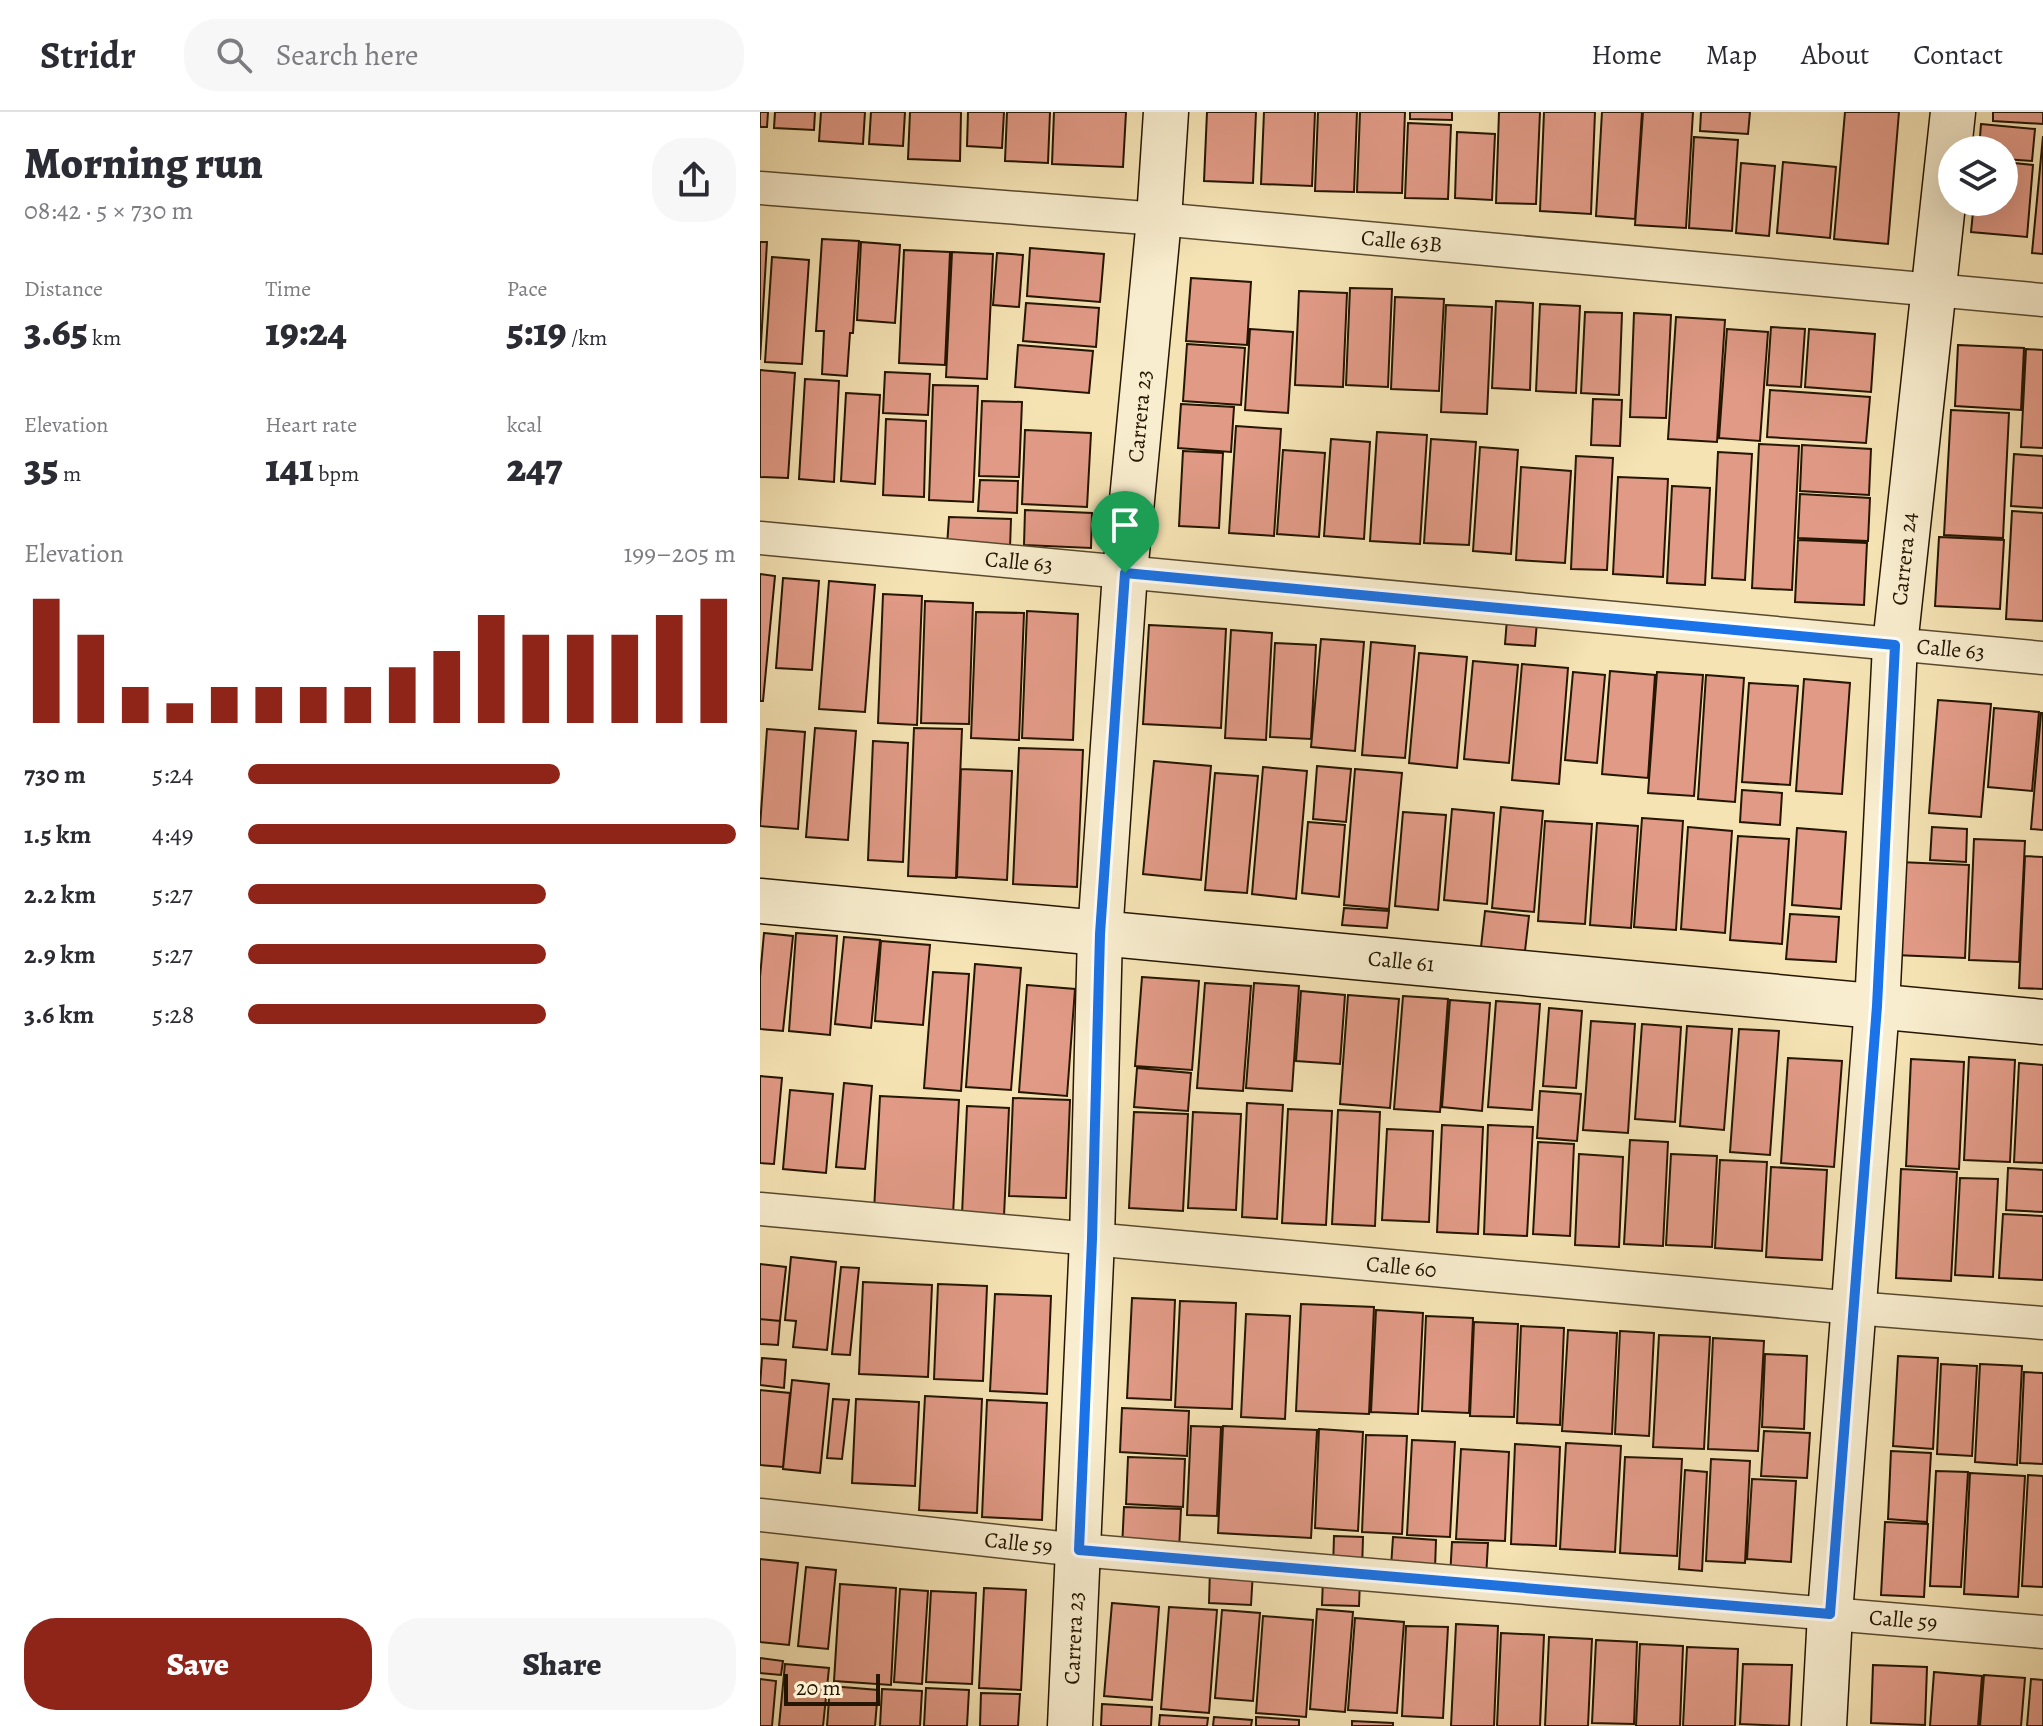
<!DOCTYPE html>
<html lang="en">
<head>
<meta charset="utf-8">
<style>
  :root { --surface:#fff; --page:#f7f7f7; --text:#2b2b33; --muted:#7c7c81; --line:#e1e1e2; --accent:#8f2418 }
  body { margin:0; font-family:Alegreya,serif; background:var(--page); color:var(--text); height:100vh; display:flex; flex-direction:column; font-size:30px; white-space:nowrap }
  * { box-sizing:border-box; margin:0 }
  p { font-size:26px; color:var(--muted) }
  .icon { flex:none; width:44px; height:44px; fill:none; stroke:currentColor; stroke-width:2; stroke-linecap:round; stroke-linejoin:round }
  .map { position:relative; flex:1; overflow:hidden }
  .side { display:flex; flex-direction:column; background:var(--surface); width:760px }
  .side>* { flex:none }
  .controls { position:absolute; left:1178px; top:24px; display:grid; gap:16px }
  .controls a { display:grid; place-items:center; width:80px; height:80px; border-radius:50%; background:var(--surface); box-shadow:0 8px 32px #0002; font-size:40px }
  .scale { position:absolute; left:24px; bottom:20px; width:96px; box-sizing:border-box; padding-left:8px; border:4px solid #251601; border-top:0; font-size:22px; line-height:28px; white-space:nowrap; color:#251601; -webkit-text-stroke:6px #f8edce; paint-order:stroke }
  .pin { position:absolute; display:grid; place-items:center; width:68px; height:68px; color:#fff; margin:-82px -34px; border-radius:50% 50% 50% 0; rotate:-45deg; box-shadow:0 0 8px #0007 }
  .pin .icon { rotate:45deg }
  .round { display:grid; place-items:center; flex:none; width:84px; height:84px; border-radius:32px; background:var(--page) }
  .overview { display:flex; align-items:center; justify-content:space-between; height:136px; padding:0 24px }
  h1 { font-size:44px; font-weight:800; line-height:60px }
  .figures { display:grid; grid-template-columns:repeat(3,1fr); gap:12px; height:136px; padding:8px 24px }
  .figures div { display:grid; align-content:center }
  .figures b { font-size:40px; font-weight:800 }
  .figures small { font-size:22px; font-weight:400 }
  .figures p { font-size:22px }
  .chart { height:224px; padding:16px 24px }
  .chart p { display:flex; justify-content:space-between }
  .chart svg { width:100%; height:144px; margin-top:8px; stroke:var(--accent); stroke-width:6 }
  .cta { display:flex; gap:16px; margin-top:auto; padding:16px 24px }
  .cta a { flex:1; height:92px; border-radius:32px; background:var(--accent); color:#fff; font-size:32px; font-weight:800; line-height:92px; text-align:center }
  .cta a+a { background:var(--page); color:var(--text) }
  ul { padding:0 24px; list-style:none; font-size:26px }
  li { display:grid; grid-template-columns:128px 96px 1fr; align-items:center; height:60px }
  li i { height:20px; border-radius:10px; background:var(--accent) }
  header { display:flex; align-items:center; gap:48px; box-sizing:border-box; height:112px; padding:0 40px; background:var(--surface); border-bottom:2px solid var(--line) }
  header strong { font-size:38px }
  nav { display:flex; gap:44px; margin-inline-start:auto; font-size:28px }
  .search { width:560px; height:72px; background:var(--page); display:flex; align-items:center; gap:20px; box-sizing:border-box; padding:0 28px; border-radius:32px; color:var(--muted); font-size:30px }
  main { display:flex; flex:1; min-height:0 }
  .map>svg:first-child { display:block }
  .building { fill:#e19a86; stroke:#251601; stroke-width:2 }
  .lines { fill:none; stroke-linecap:round; stroke-linejoin:round }
  .street-casing { stroke:#59492e; stroke-width:35 }
  .secondary-casing { stroke:#251601; stroke-width:47 }
  .street { stroke:#f8edce; stroke-width:32 }
  .secondary { stroke:#f8edce; stroke-width:44 }
  .route-casing { stroke:#fff; stroke-width:16 }
  .route { stroke:#1a73e8; stroke-width:10 }
  .labels { text-anchor:middle; dominant-baseline:central; stroke-width:8; stroke-linejoin:round; paint-order:stroke }
  .street-label { font-size:22px; fill:#251601; stroke:#f8edce }
</style>
</head>
<body>
<header>
<strong>Stridr</strong>
<div class="search"><svg class="icon" aria-label="search" viewBox="0 0 24 24"><circle cx="10" cy="10" r="6"/><path d="M15 15l6 6"/></svg>Search here</div>
<nav><a>Home</a><a>Map</a><a>About</a><a>Contact</a></nav>
</header>
<main>
<section class="side">
<div class="overview"><div><h1>Morning run</h1><p>08:42 · 5 × 730 m</p></div><a class="round"><svg class="icon" aria-label="share" viewBox="0 0 24 24"><path d="M12 15V3M7 8l5-5 5 5M5 13v7h14v-7"/></svg></a></div>
<div class="figures">
<div><p>Distance</p><b>3.65<small> km</small></b></div>
<div><p>Time</p><b>19:24</b></div>
<div><p>Pace</p><b>5:19<small> /km</small></b></div>
</div>
<div class="figures">
<div><p>Elevation</p><b>35<small> m</small></b></div>
<div><p>Heart rate</p><b>141<small> bpm</small></b></div>
<div><p>kcal</p><b>247</b></div>
</div>
<div class="chart"><p><span>Elevation</span>199–205 m</p>
<svg viewBox="0 0 160 44" preserveAspectRatio="none"><path d="M5 44V6M15 44V17M25 44V33M35 44V38M45 44V33M55 44V33M65 44V33M75 44V33M85 44V27M95 44V22M105 44V11M115 44V17M125 44V17M135 44V17M145 44V11M155 44V6"/></svg>
</div>
<ul>
<li><b>730 m</b>5:24<i style="width:64%"></i></li>
<li><b>1.5 km</b>4:49<i style="width:100%"></i></li>
<li><b>2.2 km</b>5:27<i style="width:61%"></i></li>
<li><b>2.9 km</b>5:27<i style="width:61%"></i></li>
<li><b>3.6 km</b>5:28<i style="width:61%"></i></li>
</ul>
<div class="cta"><a>Save</a><a>Share</a></div>
</section>
<div class="map">
<svg width="1283" height="1614" viewBox="0 0 1283 1614">
  <rect width="100%" height="100%" fill="#f5e3b4"/>
  <filter id="stains"><feTurbulence type="fractalNoise" baseFrequency=".0025" numOctaves="4"/><feColorMatrix values="0 0 0 0 .2 0 0 0 0 .09 0 0 0 0 .02 0 0 0 .5 -.17"/></filter>
  <radialGradient id="worn" r=".72"><stop offset=".6" stop-color="#630" stop-opacity="0"/><stop offset="1" stop-color="#630" stop-opacity=".3"/></radialGradient>
  <path class="building" d="M0 0H8L7 15H0Z
    M15 0H55L54 18 14 16Z
    M61 0H105L103 32 59 29Z
    M111 0H145L143 34 109 32Z
    M150 0H201L200 49 148 47Z
    M208 0H244L242 36 207 34Z
    M247 0H290L288 51 245 49Z
    M294 0H366L363 55 292 52Z
    M447 0H496L493 71 444 69Z
    M504 0H555L552 74 501 72Z
    M558 0H597L594 80 555 79Z
    M600 0H645L642 81 597 80Z
    M650 0H692V8L650 7Z
    M739 0H780L776 92 736 91Z
    M784 0H835L831 102 780 99Z
    M842 0H882L875 107 836 104Z
    M883 0H933L926 116 875 113Z
    M941 0H990L988 22 940 19Z
    M1085 0H1139L1128 132 1074 127Z
    M1233 0H1283V12L1233 9Z
    M648 11 691 13 688 87 645 86Z
    M1221 12 1275 17 1272 49 1244 47V38H1219Z
    M697 20 735 22 732 88 695 86Z
    M1283 24V142L1272 141Z
    M934 25 978 28 972 119 929 116Z
    M1023 50 1076 55 1070 126 1017 121Z
    M1244 50 1273 53 1267 125 1211 120 1214 90H1244Z
    M981 51 1015 54 1009 124 976 121Z
    M62 127 99 129 93 221H90L87 264 62 262 64 219H56Z
    M0 130H7L0 248Z
    M101 130 140 133 135 211 97 208Z
    M270 136 344 142 340 190 267 184Z
    M144 138 190 140 185 253 139 251Z
    M192 140 233 142 227 267 186 265Z
    M237 141 263 143 259 195 233 193Z
    M12 145 49 148 42 252 5 250Z
    M431 166 491 170 487 233 426 229Z
    M590 176 632 177 628 275 586 273Z
    M539 179 587 181 583 275 535 273Z
    M635 185 684 187 679 279 631 277Z
    M736 189 773 191 770 278 732 276Z
    M266 191 339 196 336 235 263 229Z
    M780 192 820 194 816 281 776 279Z
    M686 193 732 195 727 302 681 300Z
    M825 200 862 201 859 283 821 281Z
    M874 201 911 203 906 306 870 305Z
    M916 205 965 208 957 330 908 327Z
    M1011 215 1045 217 1041 275 1007 273Z
    M490 217 533 220 528 301 485 298Z
    M967 217 1008 220 1000 329 959 326Z
    M1049 217 1115 222 1111 280 1045 275Z
    M427 232 485 236 481 293 423 289Z
    M258 233 333 239 329 281 255 275Z
    M1198 233 1264 236 1261 298 1195 294Z
    M1266 237 1283 238V336L1261 335Z
    M0 258 35 261 28 366 0 365Z
    M125 260 170 262 168 303 123 301Z
    M45 267 79 269 74 370 39 367Z
    M173 273 218 274 213 390 169 388Z
    M1010 278 1110 285 1106 331 1007 325Z
    M86 281 120 283 115 372 81 369Z
    M833 287 862 288 860 334 831 333Z
    M222 289 262 290 259 365 219 364Z
    M421 292 474 295 471 340 418 336Z
    M1191 298 1249 301 1243 426 1184 423Z
    M126 307 166 309 164 385 123 383Z
    M476 314 521 317 514 424 469 421Z
    M265 318 331 321 327 395 262 392Z
    M617 320 667 323 660 432 610 429Z
    M571 327 610 330 604 427 564 424Z
    M671 327 716 330 709 433 664 431Z
    M999 332 1039 334 1032 478 992 476Z
    M1042 333 1111 337 1109 383 1040 379Z
    M720 335 758 338 751 442 713 439Z
    M523 338 565 341 559 425 517 422Z
    M423 339 463 341 459 416 419 414Z
    M958 340 992 342 985 468 952 466Z
    M1254 342 1283 344V396L1251 394Z
    M816 344 853 346 847 458 811 457Z
    M761 355 811 359 805 451 756 448Z
    M858 365 908 367 903 465 853 462Z
    M220 368 258 369 257 401 218 399Z
    M912 374 950 376 945 473 907 471Z
    M1040 382 1110 386 1108 429 1038 426Z
    M265 398 332 401 331 436 264 433Z
    M1252 399 1283 401V509L1246 507Z
    M189 405 251 407 250 436 187 434Z
    M1179 425 1244 428 1240 497 1175 494Z
    M1038 428 1107 431 1104 493 1035 490Z
    M0 462 15 464 3 589H0Z
    M23 466 59 469 52 558 16 556Z
    M69 469 115 473 105 600 59 597Z
    M123 482 162 484 157 613 118 611Z
    M165 489 213 491 209 612 161 611Z
    M267 499 318 502 313 628 262 626Z
    M216 500 264 501 259 628 211 626Z
    M747 507 777 509 775 534 745 532Z
    M389 513 466 517 461 616 383 612Z
    M471 518 512 521 506 628 465 626Z
    M561 527 604 530 595 639 551 635Z
    M611 530 655 534 645 646 602 643Z
    M515 531 556 533 551 627 510 625Z
    M659 541 707 545 697 656 649 651Z
    M713 549 758 553 749 651 704 647Z
    M762 552 808 556 799 672 752 668Z
    M850 559 895 563 888 666 842 662Z
    M813 560 845 563 837 651 805 648Z
    M897 560 943 563 934 684 888 681Z
    M946 563 984 566 975 690 938 687Z
    M1044 567 1090 571 1082 682 1036 679Z
    M989 571 1038 574 1030 673 982 670Z
    M1178 588 1231 592 1221 705 1169 701Z
    M1234 596 1279 600 1272 679 1228 675Z
    M1281 601H1283V718L1271 717Z
    M55 616 96 619 88 728 46 725Z
    M154 616 202 617 196 766 148 764Z
    M7 617 45 620 38 717 0 714Z
    M113 629 148 631 143 750 108 748Z
    M259 636 323 638 317 775 253 772Z
    M394 649 451 654 441 768 383 762Z
    M557 654 591 657 586 710 553 707Z
    M503 655 547 659 536 787 492 782Z
    M201 657 252 659 247 768 197 765Z
    M595 657 642 661 629 797 584 793Z
    M455 661 498 664 487 781 445 778Z
    M982 678 1022 681 1020 713 980 710Z
    M741 695 783 699 774 800 732 796Z
    M692 697 734 701 727 792 684 788Z
    M643 700 686 703 678 798 635 794Z
    M882 706 923 709 916 818 874 815Z
    M785 709 832 712 825 812 778 809Z
    M548 710 585 713 579 785 542 781Z
    M837 711 878 714 871 816 830 813Z
    M928 715 972 719 965 821 921 817Z
    M1172 715 1207 717 1206 750 1170 748Z
    M1037 716 1086 720 1081 797 1032 793Z
    M978 724 1029 727 1022 832 970 828Z
    M1214 727 1265 729 1259 850 1209 848Z
    M1265 744 1283 745V877L1259 876Z
    M1139 750 1209 753 1205 846 1135 843Z
    M584 796 629 799 627 816 582 813Z
    M725 799 769 804 765 839 721 835Z
    M1030 802 1079 805 1076 850 1026 847Z
    M4 821 33 824 23 919 0 917V865Z
    M36 821 77 824 70 923 29 919Z
    M84 825 120 828 111 916 75 912Z
    M121 829 170 833 163 913 115 909Z
    M215 852 261 856 251 978 206 975Z
    M173 860 209 862 201 979 164 976Z
    M382 865 439 869 432 958 375 954Z
    M445 871 491 874 483 979 437 976Z
    M494 871 539 874 532 979 486 976Z
    M267 873 315 877 307 984 259 980Z
    M541 879 585 883 580 952 536 949Z
    M588 883 639 887 630 996 580 992Z
    M643 884 688 887 680 1000 634 997Z
    M690 888 730 891 722 999 682 995Z
    M736 889 780 892 772 998 728 995Z
    M789 896 822 899 816 976 783 974Z
    M831 909 875 912 868 1021 823 1018Z
    M882 912 921 915 915 1010 875 1007Z
    M927 914 972 917 964 1018 920 1014Z
    M979 917 1019 919 1010 1043 970 1040Z
    M1209 945 1255 948 1250 1050 1204 1048Z
    M1028 946 1082 949 1074 1055 1021 1051Z
    M1151 947 1204 950 1199 1057 1146 1054Z
    M1259 951 1283 953V1051L1254 1050Z
    M377 956 431 961 428 999 374 995Z
    M0 964 22 966 14 1052 0 1051Z
    M84 971 112 974 105 1057 76 1055Z
    M30 978 73 982 66 1061 23 1057Z
    M780 979 821 982 817 1029 777 1026Z
    M120 984 199 988 193 1103 114 1099Z
    M253 986 310 988 306 1086 249 1084Z
    M487 991 523 993 517 1107 482 1105Z
    M207 994 249 996 244 1104 202 1102Z
    M528 997 572 999 566 1113 522 1111Z
    M578 998 620 1000 615 1114 572 1112Z
    M374 1000 428 1002 423 1099 369 1096Z
    M433 1000 481 1002 476 1098 428 1096Z
    M682 1013 723 1015 718 1122 677 1120Z
    M728 1013 773 1015 767 1124 724 1122Z
    M627 1017 673 1019 669 1110 622 1108Z
    M870 1028 908 1030 903 1134 864 1132Z
    M778 1030 814 1032 810 1124 773 1122Z
    M819 1042 863 1045 859 1135 815 1133Z
    M911 1042 957 1044 952 1135 906 1133Z
    M960 1048 1007 1050 1002 1139 955 1136Z
    M1011 1055 1067 1058 1062 1148 1006 1145Z
    M1248 1056 1283 1058V1100L1246 1098Z
    M1141 1057 1197 1060 1191 1169 1136 1166Z
    M1200 1066 1238 1067 1233 1165 1195 1163Z
    M1243 1102 1283 1104V1168L1239 1166Z
    M31 1145 76 1150 67 1238 33 1235 36 1209 25 1208Z
    M0 1152 26 1155 20 1209 0 1207Z
    M81 1155 99 1156 90 1243 72 1242Z
    M103 1170 172 1173 168 1265 99 1262Z
    M178 1172 227 1174 223 1269 174 1267Z
    M235 1182 291 1184 287 1282 230 1279Z
    M372 1186 415 1188 411 1288 367 1286Z
    M420 1189 476 1191 472 1297 415 1295Z
    M541 1192 614 1195 609 1302 536 1299Z
    M616 1198 663 1201 658 1302 611 1300Z
    M486 1202 530 1204 525 1307 481 1305Z
    M666 1204 713 1206 709 1301 662 1299Z
    M0 1207 20 1209 18 1233 0 1232Z
    M714 1210 758 1212 754 1305 710 1304Z
    M761 1214 804 1216 800 1313 757 1311Z
    M808 1218 857 1221 852 1322 802 1319Z
    M860 1219 894 1221 889 1324 855 1322Z
    M899 1223 950 1225 944 1337 893 1335Z
    M953 1226 1004 1229 998 1339 948 1337Z
    M1005 1242 1047 1244 1044 1317 1002 1315Z
    M1138 1244 1178 1246 1173 1337 1133 1334Z
    M2 1246 26 1248 24 1276 0 1273Z
    M1181 1252 1217 1254 1212 1344 1177 1342Z
    M1220 1252 1262 1254 1257 1353 1215 1350Z
    M1264 1260 1283 1261V1352L1260 1351Z
    M32 1268 69 1272 60 1361 23 1357Z
    M0 1278 30 1281 23 1355 0 1353Z
    M165 1284 222 1287 217 1401 159 1398Z
    M73 1287 89 1288 82 1347 67 1346Z
    M96 1287 159 1290 155 1374 92 1371Z
    M227 1288 287 1291 282 1408 222 1405Z
    M362 1296 429 1299 427 1344 360 1340Z
    M431 1314 461 1315 457 1404 427 1403Z
    M463 1314 557 1318 551 1426 458 1421Z
    M559 1317 603 1320 598 1419 555 1416Z
    M1004 1319 1050 1321 1047 1366 1001 1364Z
    M606 1323 647 1324 642 1422 602 1420Z
    M652 1328 695 1330 690 1425 647 1423Z
    M806 1331 861 1334 855 1440 800 1437Z
    M755 1332 800 1335 796 1434 751 1432Z
    M701 1337 749 1340 745 1429 696 1427Z
    M1131 1339 1171 1341 1167 1410 1128 1407Z
    M368 1345 425 1347 423 1395 366 1392Z
    M865 1345 922 1347 917 1444 860 1441Z
    M951 1347 990 1349 985 1451 946 1449Z
    M925 1358 947 1360 942 1459 919 1457Z
    M1176 1359 1208 1360 1201 1475 1170 1474Z
    M1210 1361 1265 1364 1258 1485 1204 1482Z
    M1268 1363 1283 1364V1475L1262 1474Z
    M992 1367 1036 1369 1031 1450 987 1447Z
    M364 1395 421 1397 419 1439 362 1436Z
    M1125 1410 1168 1412 1164 1485 1121 1483Z
    M574 1424 603 1425 602 1458 573 1457Z
    M633 1425 676 1428 675 1457 631 1455Z
    M692 1430 728 1431 726 1466 690 1465Z
    M0 1447 38 1451 29 1533 0 1530Z
    M46 1455 76 1458 68 1537 38 1534Z
    M450 1457 493 1459 491 1493 449 1491Z
    M563 1466 600 1468 599 1494 562 1493Z
    M80 1472 136 1476 131 1573 74 1569Z
    M224 1476 266 1478 261 1578 219 1576Z
    M140 1477 168 1479 162 1572 134 1570Z
    M171 1479 216 1481 212 1572 166 1570Z
    M352 1491 399 1495 392 1588 344 1584Z
    M409 1495 457 1498 449 1601 401 1597Z
    M557 1497 593 1500 585 1600 550 1597Z
    M462 1498 500 1501 493 1589 455 1586Z
    M503 1504 553 1508 546 1605 496 1601Z
    M595 1506 644 1510 637 1601 588 1598Z
    M696 1512 738 1514 734 1614H691Z
    M646 1514 688 1515 683 1606 642 1604Z
    M741 1521 784 1523 780 1614H737Z
    M789 1525 832 1527 828 1614H785Z
    M836 1528 877 1530 874 1612 832 1611Z
    M880 1532 923 1534 920 1614H876Z
    M927 1535 978 1537 975 1614H923Z
    M0 1546 23 1549 21 1563 0 1561Z
    M25 1552 69 1556 63 1614H19Z
    M983 1552 1032 1553 1029 1614 980 1612Z
    M1113 1553 1167 1555 1165 1613 1111 1611Z
    M1174 1560 1222 1564 1218 1614H1170Z
    M1224 1563 1265 1566 1261 1614H1220Z
    M0 1567 16 1569 12 1614H0Z
    M1271 1567 1283 1568V1614H1267Z
    M70 1574 118 1578 115 1614H67Z
    M166 1576 209 1578 207 1614H164Z
    M122 1577 162 1579 160 1614H120Z
    M221 1581 260 1582 258 1614H220Z
    M342 1592 392 1595 391 1614H341Z
    M400 1603 448 1606 447 1614H399Z
    M454 1605 492 1608 491 1614H453Z
    M496 1605 539 1608V1614H496Z
    M592 1609 633 1611V1614H592Z"/>
  <g class="lines">
    <g class="street-casing">
      <g id="street">
        <path id="s1" d="M0 76 399 107 1283 188"/>
        <path id="s2" d="M0 426 1283 546"/>
        <path id="s3" d="M0 1097 1094 1196 1283 1211"/>
        <path id="s4" d="M0 1403 319 1438 1283 1520"/>
      </g>
    </g>
    <g class="secondary-casing">
      <g id="secondary">
        <path id="s5" d="M0 789 1283 910"/>
        <path id="s6" d="M310 1614 332 1127 340 822 365 461 399 107 406 0"/>
        <path id="s7" d="M1064 1614 1070 1502 1117 894 1135 533 1193 0"/>
      </g>
    </g>
    <use href="#street" class="street"/>
    <use href="#secondary" class="secondary"/>
  </g>
  <g class="lines">
    <g class="route-casing">
      <path id="route" d="M365 461 1135 533 1117 894 1070 1502 319 1438 332 1127 340 822Z"/>
    </g>
    <use href="#route" class="route"/>
  </g>
  <g class="labels">
    <g class="street-label">
      <text stroke="none"><textPath href="#s1" startOffset="644">Calle 63B</textPath></text>
      <text stroke="none"><textPath href="#s6" startOffset="1312">Carrera 23</textPath></text>
      <text stroke="none"><textPath href="#s7" startOffset="1170">Carrera 24</textPath></text>
      <text stroke="none"><textPath href="#s2" startOffset="260">Calle 63</textPath></text>
      <text stroke="none"><textPath href="#s2" startOffset="1196">Calle 63</textPath></text>
      <text stroke="none"><textPath href="#s5" startOffset="644">Calle 61</textPath></text>
      <text stroke="none"><textPath href="#s3" startOffset="644">Calle 60</textPath></text>
      <text stroke="none"><textPath href="#s4" startOffset="260">Calle 59</textPath></text>
      <text stroke="none"><textPath href="#s4" startOffset="1148">Calle 59</textPath></text>
      <text stroke="none"><textPath href="#s6" startOffset="88">Carrera 23</textPath></text>
    </g>
  </g>
  <rect width="100%" height="100%" filter="url(#stains)"/>
  <rect width="100%" height="100%" fill="url(#worn)"/>
</svg>
<div class="controls">
<a><svg class="icon" aria-label="layers" viewBox="0 0 24 24"><path d="M12 4l9 5-9 5-9-5zM3 14l9 5 9-5"/></svg></a>
</div>
<div class="scale">20 m</div>
<div class="pin" style="left:365px;top:461px;background:#1e9e55"><svg class="icon" aria-label="arrive" viewBox="0 0 24 24"><path d="M6 21V4h12l-3 4 3 4H6"/></svg></div>
</div>
</main>
</body>
</html>
